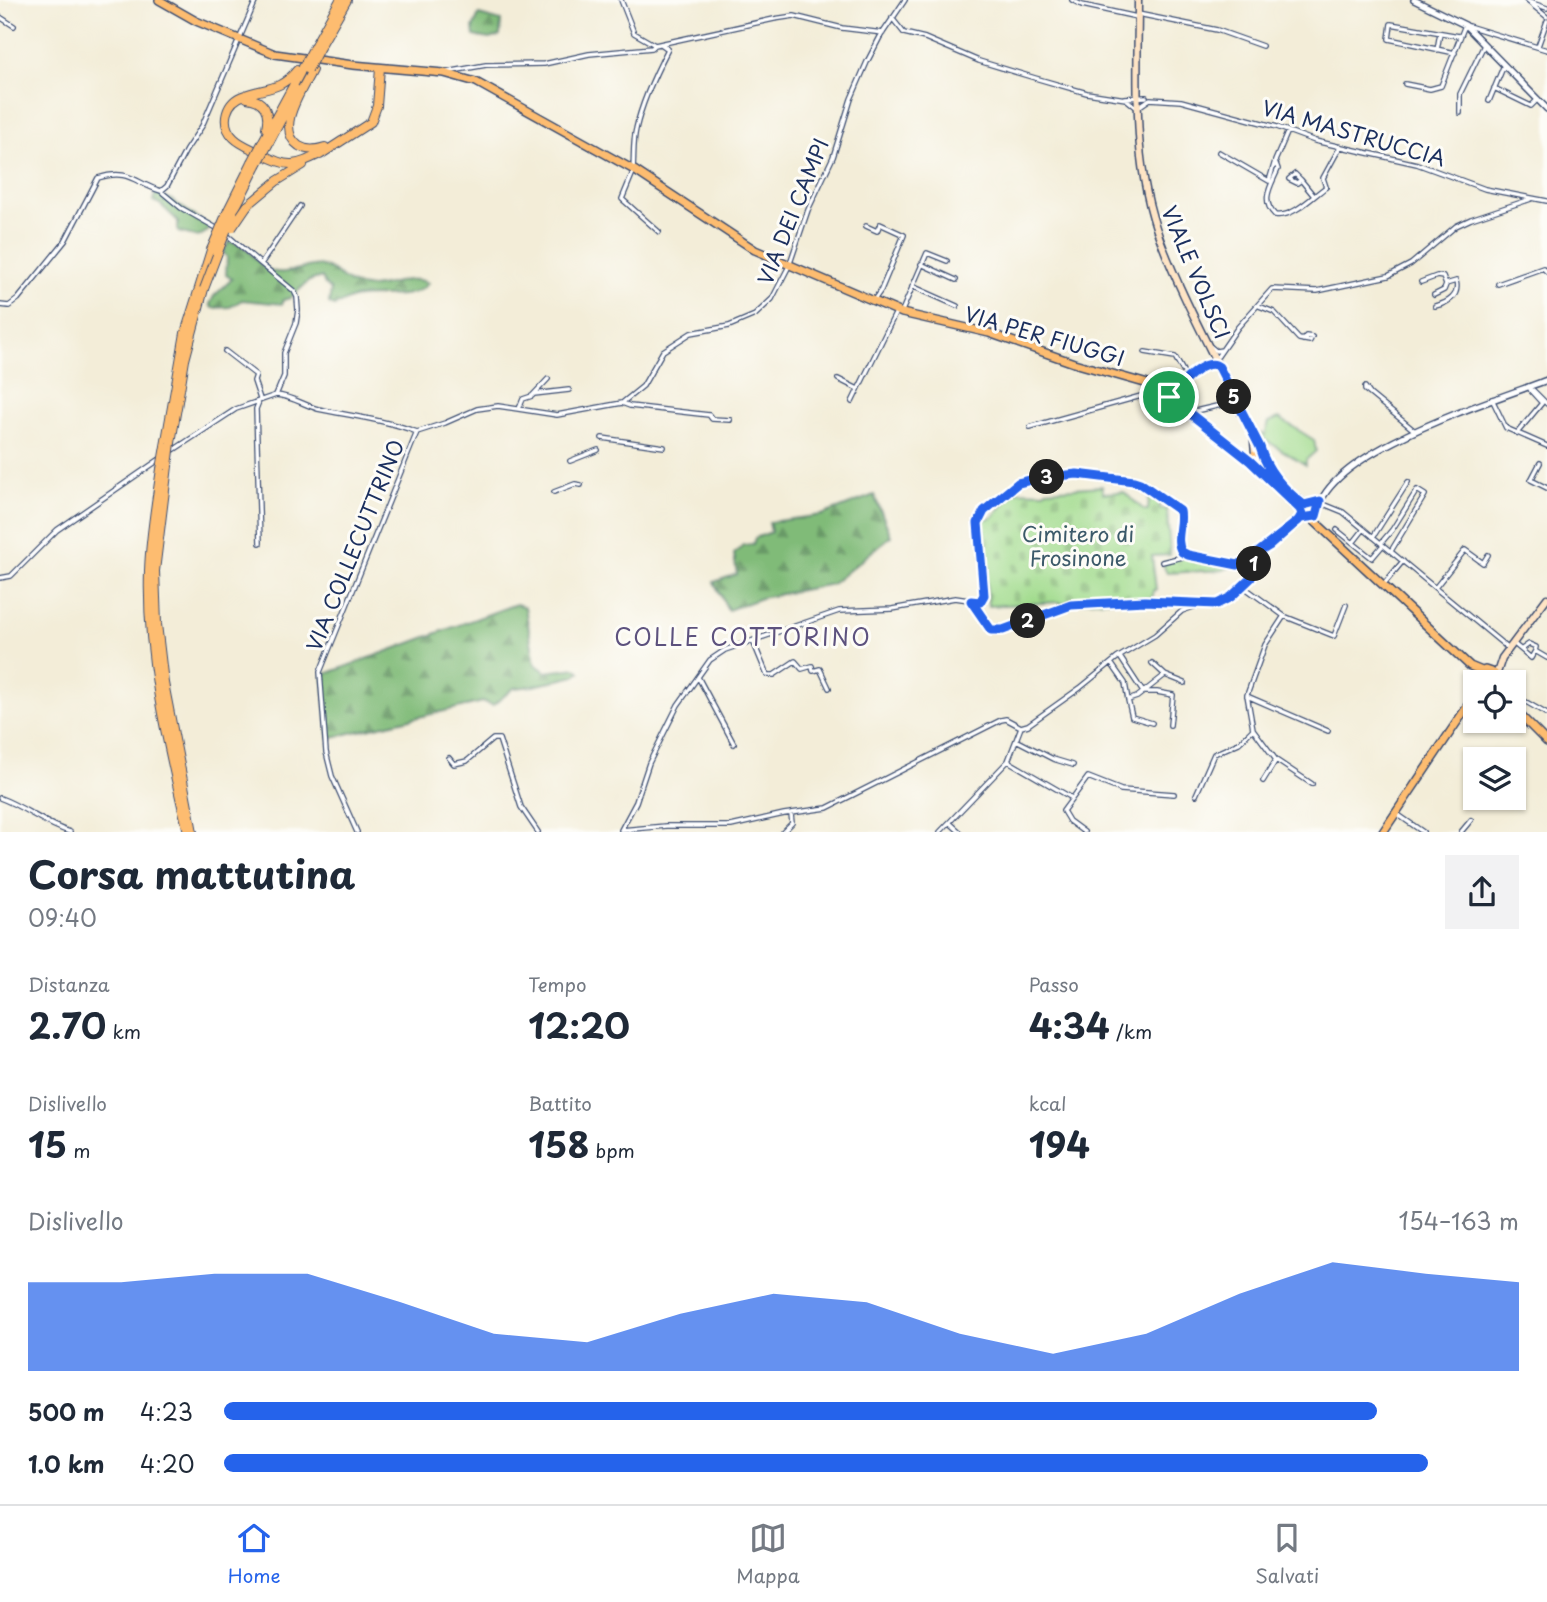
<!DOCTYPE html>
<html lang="it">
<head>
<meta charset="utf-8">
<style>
  :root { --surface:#fff; --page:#f2f2f3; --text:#1f2937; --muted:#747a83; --line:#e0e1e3; --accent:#2563eb }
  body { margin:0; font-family:"Playpen Sans",sans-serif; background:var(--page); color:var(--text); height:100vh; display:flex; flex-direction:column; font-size:26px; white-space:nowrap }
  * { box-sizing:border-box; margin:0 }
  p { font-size:23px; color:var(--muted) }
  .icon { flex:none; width:38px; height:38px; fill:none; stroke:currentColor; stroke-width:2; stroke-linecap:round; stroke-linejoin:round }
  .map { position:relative; height:832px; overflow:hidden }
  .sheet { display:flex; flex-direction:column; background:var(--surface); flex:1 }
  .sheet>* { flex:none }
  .controls { position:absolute; left:1463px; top:670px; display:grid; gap:14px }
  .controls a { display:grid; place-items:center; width:63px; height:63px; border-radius:0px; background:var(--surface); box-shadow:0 2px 5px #0004; font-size:35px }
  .pin { position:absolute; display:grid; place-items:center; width:60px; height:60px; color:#fff; margin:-30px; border:4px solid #fff; border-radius:50%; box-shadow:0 2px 7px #0007 }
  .km { position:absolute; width:35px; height:35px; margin:-18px; border-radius:50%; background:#222; color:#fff; font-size:19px; line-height:35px; text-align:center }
  .round { display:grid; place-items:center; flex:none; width:74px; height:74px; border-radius:0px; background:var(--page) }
  .head { display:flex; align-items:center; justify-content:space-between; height:119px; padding:0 28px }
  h1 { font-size:38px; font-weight:700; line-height:52px }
  .metrics { display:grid; grid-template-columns:repeat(3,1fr); gap:10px; height:119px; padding:7px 28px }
  .metrics div { display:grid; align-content:center }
  .metrics b { font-size:35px; font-weight:700 }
  .metrics small { font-size:19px; font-weight:400 }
  .metrics p { font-size:19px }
  .chart { height:196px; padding:14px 28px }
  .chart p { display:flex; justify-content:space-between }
  .chart svg { width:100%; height:126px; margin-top:7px; fill:var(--accent); opacity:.7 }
  ul { padding:0 28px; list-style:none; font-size:23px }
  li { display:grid; grid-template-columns:112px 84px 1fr; align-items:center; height:52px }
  li i { height:18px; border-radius:9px; background:var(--accent) }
  .tab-bar { display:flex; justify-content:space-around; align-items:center; height:98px; border-top:2px solid var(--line); background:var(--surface); font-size:19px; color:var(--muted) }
  .tab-bar a { display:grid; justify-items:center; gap:4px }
  .tab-bar .on { color:var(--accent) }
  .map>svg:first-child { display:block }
  .grass { fill:url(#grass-dots); stroke:#5e8576; stroke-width:2 }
  .forest { fill:url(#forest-firs); stroke:#4e756b; stroke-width:2 }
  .cemetery { fill:url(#cemetery-stones); stroke:#5e8576; stroke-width:2 }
  .garden { fill:#a1db8d; stroke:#5e8576; stroke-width:2 }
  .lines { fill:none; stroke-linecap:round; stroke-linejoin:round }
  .minor-casing { stroke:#3b4c70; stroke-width:6 }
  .tertiary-casing { stroke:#3b4c70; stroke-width:8 }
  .secondary-casing { stroke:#3b4c70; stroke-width:9 }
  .primary-casing { stroke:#3b4c70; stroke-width:10 }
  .trunk-casing { stroke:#3b4c70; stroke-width:10 }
  .minor { stroke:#fff; stroke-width:3.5 }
  .tertiary { stroke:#fff; stroke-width:5 }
  .secondary { stroke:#fee4c5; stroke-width:6 }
  .primary { stroke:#fdbc6f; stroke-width:7 }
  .trunk { stroke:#fdbc6f; stroke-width:8 }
  .trunk-bridge-casing { stroke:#3b4c70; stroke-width:10; stroke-linecap:butt }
  .trunk-bridge { stroke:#fdbc6f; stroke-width:8 }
  .route-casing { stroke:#fff; stroke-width:14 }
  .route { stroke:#2563eb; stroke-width:9 }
  .labels { text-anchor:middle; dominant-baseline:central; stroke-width:6; stroke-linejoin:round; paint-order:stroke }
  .street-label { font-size:21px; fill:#1b2f5e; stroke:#fdfcf7 }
  .park-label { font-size:21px; fill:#3c5a6a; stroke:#fdfcf7 }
  .neighbourhood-label { font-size:23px; letter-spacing:2px; fill:#5d527e; stroke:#fdfcf7 }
</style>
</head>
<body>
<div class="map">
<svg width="1547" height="832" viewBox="0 0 1547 832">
  <defs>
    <pattern id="grass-dots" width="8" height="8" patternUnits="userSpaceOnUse" patternTransform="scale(1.75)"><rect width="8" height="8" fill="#a1db8d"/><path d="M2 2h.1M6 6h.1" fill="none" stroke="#8abc7c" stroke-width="1.8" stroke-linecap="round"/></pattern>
    <pattern id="forest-firs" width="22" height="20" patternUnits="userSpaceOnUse" patternTransform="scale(1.75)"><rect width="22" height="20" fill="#80bb78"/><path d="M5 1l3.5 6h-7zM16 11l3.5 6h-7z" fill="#689866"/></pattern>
    <pattern id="cemetery-stones" width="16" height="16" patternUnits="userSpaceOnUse" patternTransform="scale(1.75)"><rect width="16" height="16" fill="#a1db8d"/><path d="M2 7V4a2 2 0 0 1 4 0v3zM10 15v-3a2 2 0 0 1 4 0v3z" fill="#8abc7c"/></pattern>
  </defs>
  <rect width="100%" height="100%" fill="#fdfcf7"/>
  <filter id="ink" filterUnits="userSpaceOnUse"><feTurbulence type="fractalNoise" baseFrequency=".0143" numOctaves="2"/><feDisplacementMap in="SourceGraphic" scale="14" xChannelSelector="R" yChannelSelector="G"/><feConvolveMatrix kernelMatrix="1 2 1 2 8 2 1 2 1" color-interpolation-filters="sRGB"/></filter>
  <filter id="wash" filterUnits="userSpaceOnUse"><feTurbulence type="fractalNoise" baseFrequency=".00686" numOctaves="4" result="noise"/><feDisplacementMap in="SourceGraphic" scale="28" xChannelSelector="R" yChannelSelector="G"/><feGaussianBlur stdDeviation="1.57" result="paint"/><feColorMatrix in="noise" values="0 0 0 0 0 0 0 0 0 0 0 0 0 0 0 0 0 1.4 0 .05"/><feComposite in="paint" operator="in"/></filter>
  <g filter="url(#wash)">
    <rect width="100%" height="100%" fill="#f3edd8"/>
    <path class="grass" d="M1188 556 1232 566 1223 570 1167 573 1162 563Z"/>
    <path class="forest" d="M479 15 501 21 500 36 489 39 474 36 473 28Z
      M155 193 170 199 208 225V231L198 237 178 232V221L160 204 153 201Z
      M230 241C233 243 237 244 240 245 251 250 258 266 269 270 287 278 309 262 322 266 339 271 344 285 365 287 387 289 408 273 428 283 412 303 376 292 353 298 346 300 341 305 333 306L329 303 331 290 325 285 322 277 309 281 290 298 283 300 282 304 242 300 230 307 212 308 210 304 214 296 232 279 226 275 227 257 223 252Z
      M874 495 891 536 832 584 761 598 728 610 714 582 737 574 734 554 743 545 753 544 755 538 771 532 769 522 822 515Z
      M516 604 525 607 535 664 546 672 576 668 580 672 575 676 534 686 514 688 493 705 483 702 329 738 323 675Z"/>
    <path class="cemetery" d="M1102 486 1103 493 1124 492 1144 510H1148L1149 497 1159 501 1160 509H1167L1170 555 1152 556 1156 590H1153V598L1066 602 1061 605 1060 602 988 606 983 519 992 518 1015 491 1045 492 1046 490Z"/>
    <path class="garden" d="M1279 418 1314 440 1316 451 1306 460V465L1259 436 1261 433 1265 435 1269 422Z"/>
  </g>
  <g filter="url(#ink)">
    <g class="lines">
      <g class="minor-casing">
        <path id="minor" d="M621 0 634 33 655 45 774 19 794 16 842 28 883 33
          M1072 0 1082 5 1137 17
          M1526 0 1547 17
          M1529 2 1547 8
          M1138 14 1217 30 1262 46
          M0 17 14 26
          M892 18 904 33 925 38 979 61 1035 78 1087 93 1126 99 1137 108 1150 99 1181 101 1277 127 1315 141 1417 164 1485 189 1547 201
          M1538 46 1547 21
          M1437 50 1440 33
          M1455 53 1389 39 1391 24 1459 36
          M447 72 486 65 544 64 589 54 652 48 655 45
          M1405 84 1430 89 1441 86 1465 25 1547 50
          M1494 88 1531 106 1538 99
          M1124 98 1146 97
          M1489 101 1504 65
          M1460 113V94L1484 45
          M1288 131 1275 161 1278 169C1271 186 1260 200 1275 215 1293 218 1312 197 1326 187L1323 178 1340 147
          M1219 152 1269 181 1275 161
          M633 169C634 156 633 141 636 129 642 102 655 74 668 49L661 44
          M634 170 622 199 659 232
          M1301 180 1295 174 1289 179 1297 183 1301 180 1314 196
          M163 193 181 208 220 230
          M866 226 877 231 880 224 904 235 881 290 874 300
          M226 234 261 264 300 206
          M921 264 956 280
          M1421 282 1437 276 1443 277 1446 285 1444 290 1434 295
          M1498 284 1543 268 1547 272
          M912 286 957 306
          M0 305 9 306 18 299 65 241 98 178C130 168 134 183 161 191L167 186 186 150 202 126 256 0
          M1259 306 1274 312 1299 339 1310 341 1312 337 1306 336 1303 340
          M1435 306C1448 303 1460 296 1456 281L1446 284
          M902 311 927 253 947 261
          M1210 346 1216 351 1222 350
          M225 351 256 375 254 381 260 399 256 409 260 543
          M1145 352 1175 357 1187 378
          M838 379 858 389
          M1533 390 1547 404
          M534 394 569 390
          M1370 394 1365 390V387L1370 394 1415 431
          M276 395C291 396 304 405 318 409 351 416 386 420 417 432
          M1169 397 1186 379 1218 356 1238 327 1272 289 1317 291 1388 276 1411 264 1456 226 1471 219 1531 199
          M1492 399 1506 428 1547 446
          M852 402 896 312
          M622 403 630 406 709 415 712 419 730 420
          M519 409 523 399 532 396 548 379
          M1191 412 1234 402
          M1030 427 1159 391
          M417 432 445 423 477 409 498 406 557 415 622 403 643 386 663 351 691 333 729 326 755 315 772 299 789 266 808 210 833 157 851 99 867 62 880 37 905 0
          M1517 433 1542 403 1531 391 1529 386
          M602 438 664 447
          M172 451 236 409 276 395 284 376V353L296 323 298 310 297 297 294 291 261 264
          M570 461 598 450
          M1540 463 1531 480 1547 488
          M554 492 575 484 581 485
          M1321 503 1343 512 1509 649
          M1337 530 1372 558 1383 545
          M1373 537 1408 482
          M1353 543 1364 529
          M1381 543 1392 530 1417 490 1425 495 1391 551
          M1162 562 1186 556
          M0 578 11 576 57 530 160 459
          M1384 584 1403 561
          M1244 587 1284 616 1265 645 1247 695 1253 729 1276 760
          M1435 588 1465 550 1483 563 1488 555
          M1199 605 1182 611 1155 635 1117 658 1080 688 1028 725 1021 727 1006 719 1001 720 827 808 784 814 731 826H666L621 830 636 802 649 763 678 705 710 660 725 650 839 611 892 609 955 598 969 600 974 603 988 627 996 631 1071 605 1145 601 1217 604 1231 597 1251 578 1256 554
          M977 609 984 595 978 523 984 511 1018 483 1039 478 1077 474 1134 481 1141 483 1180 511C1183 525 1174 540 1182 552L1238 565 1269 546 1301 518 1308 517
          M1284 616 1334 636 1346 605
          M753 641 767 675H774L795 661 802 669 812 666 813 671 820 669 829 688
          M1513 643 1531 658 1535 651
          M1522 649 1529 644 1536 647 1535 651 1547 658
          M1120 657 1143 692H1157L1173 695 1170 725
          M1111 663 1125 683 1128 700 1137 697 1165 675 1185 683
          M1152 663 1165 675
          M698 677 734 744
          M1514 695 1547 714
          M1247 696 1328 731
          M1128 700 1132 717 1152 723
          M1016 740 1053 759 1073 765
          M449 758 454 764 467 761 493 739H499L521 807 538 832
          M1008 761 1072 798
          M1263 781 1276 760 1312 784
          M1196 795 1214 754 1239 743 1253 729
          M0 798C25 807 44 824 70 832
          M1397 814 1423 832
          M950 823 960 832
          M357 832 332 776 326 752 320 672 417 432
          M783 832 792 823 791 814
          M940 832 1008 761 1021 727
          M1084 832 1069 821 1063 811 1088 777 1121 790 1174 794
          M1461 832 1471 820"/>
      </g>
      <g class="tertiary-casing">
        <path id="tertiary" d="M1414 0 1465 25 1547 109
          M1317 513C1327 450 1494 401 1547 380"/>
      </g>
      <g class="secondary-casing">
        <path id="secondary" d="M1138 0C1138 81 1131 162 1160 239 1181 296 1213 353 1239 409 1247 425 1258 439 1263 457
          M1254 442 1255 455
          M1496 676 1502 658 1547 598"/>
      </g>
      <g class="primary-casing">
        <path id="primary" d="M159 0 196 21 275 54 353 65 444 73 476 82 634 170 755 250 902 313 989 333 1074 363 1148 384 1169 397 1253 463
          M1252 460a6 6 0 1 1 12 0a6 6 0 1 1-12 0Z
          M1256 466 1308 515 1316 516 1315 510C1292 497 1276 482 1263 459
          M1309 516 1470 666 1482 671
          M1475 685 1476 676 1485 670 1494 673 1497 682
          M1514 709 1547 742
          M1383 832 1467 707 1475 690"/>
      </g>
      <g class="trunk-casing">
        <path id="trunk" d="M315 45 340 0
          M320 47 347 0
          M297 70C280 91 268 87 245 95 226 101 219 123 234 138 241 145 253 149 262 154 289 169 295 166 322 153
          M312 70C303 89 274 129 299 146 307 151 316 150 325 147
          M247 98C264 100 270 111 266 128
          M263 141 300 73
          M269 143 297 90
          M320 155 371 122 377 106 380 68
          M247 206 277 181 303 165
          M228 210 252 162
          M233 213 257 165
          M171 443 185 360 204 289
          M165 446 185 333 211 250
          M168 466 155 571 157 624 164 683 193 832
          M161 469C156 503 150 537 149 571 146 659 168 746 188 832"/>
      </g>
      <use href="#minor" class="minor"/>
      <use href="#tertiary" class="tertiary"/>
      <use href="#secondary" class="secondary"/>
      <use href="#primary" class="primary"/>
      <use href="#trunk" class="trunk"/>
      <g class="trunk-bridge-casing">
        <path id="trunk-bridge" d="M302 69 315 45
          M308 70 320 47
          M252 162 263 141
          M257 165 269 143
          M232 228 247 206
          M211 250 228 210
          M204 289 233 213
          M168 466 171 443
          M161 469 165 446"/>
      </g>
      <use href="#trunk-bridge" class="trunk-bridge"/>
    </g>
  </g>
  <g class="lines" filter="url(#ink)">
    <g class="route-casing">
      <path id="route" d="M1169 397 1250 461 1300 509 1302 514 1298 521 1256 554 1251 578 1231 597 1217 604 1145 601 1071 605 1003 630H991L971 601 980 602 984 595 978 523 984 511 1018 483 1039 478 1077 474 1134 481 1140 483 1180 511C1183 525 1174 540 1182 552L1188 555 1238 565 1269 546 1301 518 1316 516 1320 501 1304 505C1284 490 1267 472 1260 447L1219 367C1205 355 1179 387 1169 397"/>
    </g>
    <use href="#route" class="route"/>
  </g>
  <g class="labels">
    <g class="street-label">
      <text transform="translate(1354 132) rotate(16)">VIA MASTRUCCIA</text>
      <text transform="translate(792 211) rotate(-68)">VIA DEI CAMPI</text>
      <text transform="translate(1197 272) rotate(67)">VIALE VOLSCI</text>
      <text transform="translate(1045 335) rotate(16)">VIA PER FIUGGI</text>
      <text transform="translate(354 545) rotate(-68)">VIA COLLECUTTRINO</text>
    </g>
    <g class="park-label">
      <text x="1078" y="533">Cimitero di<tspan x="1078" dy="24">Frosinone</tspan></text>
    </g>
    <g class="neighbourhood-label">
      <text x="743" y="636">COLLE COTTORINO</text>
    </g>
  </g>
</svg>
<div class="controls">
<a><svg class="icon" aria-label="locate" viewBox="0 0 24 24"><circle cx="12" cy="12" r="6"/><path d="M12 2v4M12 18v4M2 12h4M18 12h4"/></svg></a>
<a><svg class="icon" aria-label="layers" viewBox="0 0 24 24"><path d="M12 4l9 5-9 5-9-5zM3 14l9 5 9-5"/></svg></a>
</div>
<div class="pin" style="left:1169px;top:397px;background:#1e9e55"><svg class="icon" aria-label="arrive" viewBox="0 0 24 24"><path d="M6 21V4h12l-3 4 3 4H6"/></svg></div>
<b class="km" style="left:1254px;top:564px">1</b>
<b class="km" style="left:1028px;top:621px">2</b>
<b class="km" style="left:1047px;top:477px">3</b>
<b class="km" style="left:1234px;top:397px">5</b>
</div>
<section class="sheet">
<div class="head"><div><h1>Corsa mattutina</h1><p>09:40</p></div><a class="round"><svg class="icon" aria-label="share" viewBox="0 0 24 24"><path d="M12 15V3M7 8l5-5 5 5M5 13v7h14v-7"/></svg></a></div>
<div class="metrics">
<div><p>Distanza</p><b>2.70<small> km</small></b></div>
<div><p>Tempo</p><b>12:20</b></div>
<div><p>Passo</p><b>4:34<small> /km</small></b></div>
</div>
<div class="metrics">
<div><p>Dislivello</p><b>15<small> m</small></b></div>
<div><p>Battito</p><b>158<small> bpm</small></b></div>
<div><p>kcal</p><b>194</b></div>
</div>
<div class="chart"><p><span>Dislivello</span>154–163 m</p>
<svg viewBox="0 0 160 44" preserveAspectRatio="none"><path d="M0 44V13L10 13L20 10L30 10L40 20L50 31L60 34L70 24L80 17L90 20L100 31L110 38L120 31L130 17L140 6L150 10L160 13V44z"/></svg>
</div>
<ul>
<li><b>500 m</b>4:23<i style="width:89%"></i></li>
<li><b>1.0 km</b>4:20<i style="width:93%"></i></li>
</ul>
</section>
<nav class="tab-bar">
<a class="on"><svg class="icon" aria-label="home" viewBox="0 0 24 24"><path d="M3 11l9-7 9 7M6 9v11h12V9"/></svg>Home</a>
<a><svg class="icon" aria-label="map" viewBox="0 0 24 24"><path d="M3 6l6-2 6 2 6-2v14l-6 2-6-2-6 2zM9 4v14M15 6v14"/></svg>Mappa</a>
<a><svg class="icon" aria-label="saved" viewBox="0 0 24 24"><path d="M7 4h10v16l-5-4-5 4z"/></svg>Salvati</a>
</nav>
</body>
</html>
